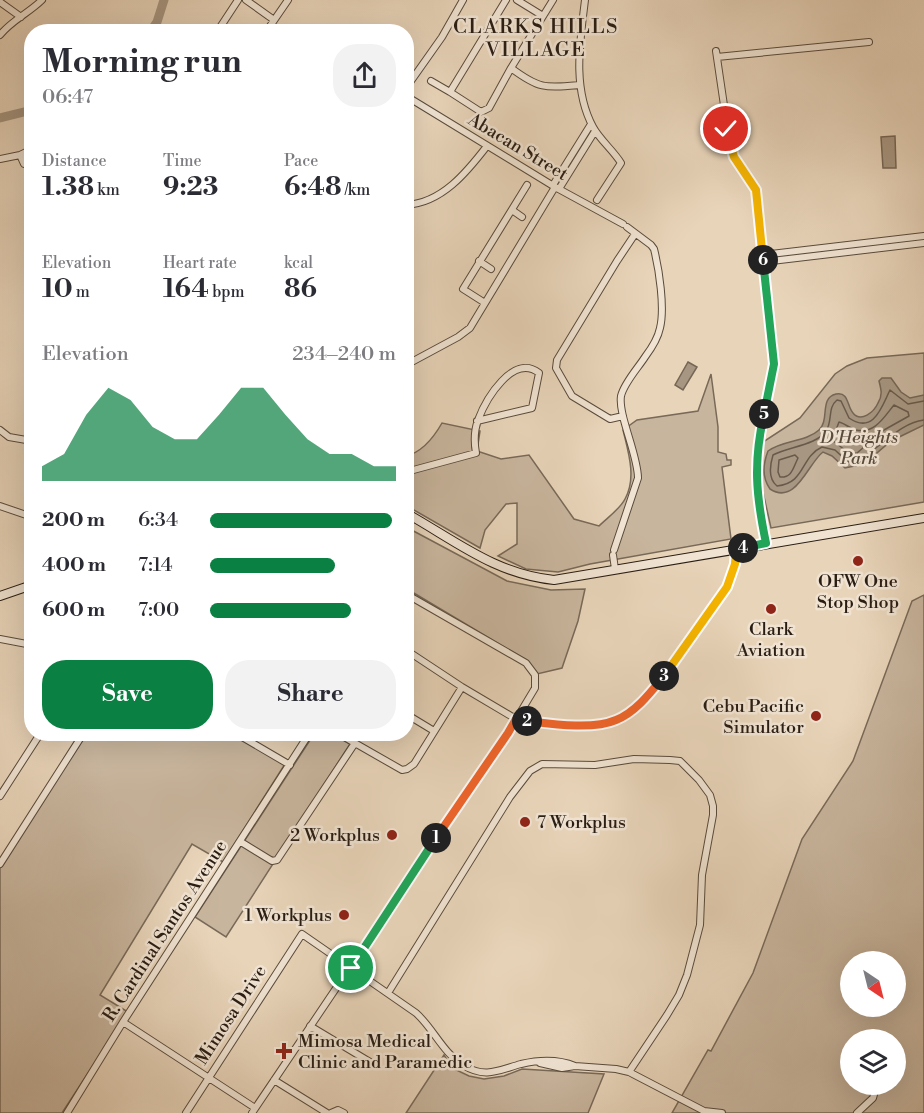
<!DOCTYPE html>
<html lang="en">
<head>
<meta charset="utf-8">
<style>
  :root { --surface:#fff; --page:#f2f2f3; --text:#2b2b33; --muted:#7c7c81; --accent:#0b8043 }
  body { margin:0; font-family:"Libre Bodoni",serif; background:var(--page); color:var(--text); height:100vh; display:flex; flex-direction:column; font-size:22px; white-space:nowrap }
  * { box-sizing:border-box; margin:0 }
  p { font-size:20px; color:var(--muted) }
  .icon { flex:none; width:33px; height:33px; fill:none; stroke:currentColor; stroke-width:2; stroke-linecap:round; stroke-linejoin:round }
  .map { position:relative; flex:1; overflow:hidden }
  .panel { position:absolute; left:24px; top:24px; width:390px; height:717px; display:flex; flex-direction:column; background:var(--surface); border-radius:24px; box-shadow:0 6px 24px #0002 }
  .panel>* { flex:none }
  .needle { width:39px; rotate:145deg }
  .controls { position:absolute; left:840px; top:951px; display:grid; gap:12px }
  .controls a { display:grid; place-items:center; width:66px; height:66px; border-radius:50%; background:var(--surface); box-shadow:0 6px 24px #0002; font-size:30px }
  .pin { position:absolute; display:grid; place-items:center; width:51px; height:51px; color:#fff; margin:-26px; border:3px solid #fff; border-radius:50%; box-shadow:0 2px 6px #0007 }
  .km { position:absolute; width:30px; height:30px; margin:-15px; border-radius:50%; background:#222; color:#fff; font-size:16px; line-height:30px; text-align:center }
  .round { display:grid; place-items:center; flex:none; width:63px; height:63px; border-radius:24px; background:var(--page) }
  .headline { display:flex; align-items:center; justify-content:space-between; height:102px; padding:0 18px }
  h1 { font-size:33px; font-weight:800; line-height:45px }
  .stats { display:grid; grid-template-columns:repeat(3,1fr); gap:9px; height:102px; padding:6px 18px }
  .stats div { display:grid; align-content:center }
  .stats b { font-size:26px; font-weight:800 }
  .stats small { font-size:16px; font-weight:400 }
  .stats p { font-size:16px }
  .chart { height:168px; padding:12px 18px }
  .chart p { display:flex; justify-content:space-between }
  .chart svg { width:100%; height:108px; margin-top:6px; fill:var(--accent); opacity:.7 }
  .cta { display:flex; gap:12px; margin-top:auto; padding:12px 18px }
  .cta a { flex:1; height:69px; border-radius:24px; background:var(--accent); color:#fff; font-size:24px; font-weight:800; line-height:69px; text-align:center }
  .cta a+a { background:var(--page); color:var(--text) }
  ul { padding:0 18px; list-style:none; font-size:20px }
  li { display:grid; grid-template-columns:96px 72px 1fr; align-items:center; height:45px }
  li i { height:15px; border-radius:8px; background:var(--accent) }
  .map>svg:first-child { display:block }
  .green { fill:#c8b59d; stroke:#786958; stroke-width:1.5; fill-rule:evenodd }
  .water { fill:#a79681; stroke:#756655; stroke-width:1.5 }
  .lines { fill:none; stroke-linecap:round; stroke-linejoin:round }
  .shore { stroke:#685a4a; stroke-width:1.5 }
  .river { stroke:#a79681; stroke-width:9 }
  .minor-casing { stroke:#594b3c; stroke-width:8 }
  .secondary-casing { stroke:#291d13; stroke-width:10 }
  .minor { stroke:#f0e3d2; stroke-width:6 }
  .secondary { stroke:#f0e3d2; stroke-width:8 }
  .split-1-casing { stroke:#fff; stroke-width:12 }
  .split-2-casing { stroke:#fff; stroke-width:12 }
  .split-3-casing { stroke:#fff; stroke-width:12 }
  .split-4-casing { stroke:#fff; stroke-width:12 }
  .split-5-casing { stroke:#fff; stroke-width:12 }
  .split-6-casing { stroke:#fff; stroke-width:12 }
  .split-7-casing { stroke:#fff; stroke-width:12 }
  .split-1 { stroke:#22a559; stroke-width:8 }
  .split-2 { stroke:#f0652b; stroke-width:8 }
  .split-3 { stroke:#f0652b; stroke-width:8 }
  .split-4 { stroke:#f5b400; stroke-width:8 }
  .split-5 { stroke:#22a559; stroke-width:8 }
  .split-6 { stroke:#22a559; stroke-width:8 }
  .split-7 { stroke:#f5b400; stroke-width:8 }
  .poi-dot { fill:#8f2418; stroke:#f0e3d2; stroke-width:2 }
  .labels { text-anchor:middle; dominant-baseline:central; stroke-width:5; stroke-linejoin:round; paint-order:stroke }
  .street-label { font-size:18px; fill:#291d13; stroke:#f0e3d2 }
  .park-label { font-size:18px; font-style:italic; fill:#594b3c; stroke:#f0e3d2 }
  .poi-label { font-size:18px; fill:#291d13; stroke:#f0e3d2; text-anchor:end }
  .neighbourhood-label { font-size:20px; letter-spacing:1.5px; fill:#291d13; stroke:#f0e3d2 }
</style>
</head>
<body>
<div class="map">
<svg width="924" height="1113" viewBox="0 0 924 1113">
  <rect width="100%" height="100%" fill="#e8d4b9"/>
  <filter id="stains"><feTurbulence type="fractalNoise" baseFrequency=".00333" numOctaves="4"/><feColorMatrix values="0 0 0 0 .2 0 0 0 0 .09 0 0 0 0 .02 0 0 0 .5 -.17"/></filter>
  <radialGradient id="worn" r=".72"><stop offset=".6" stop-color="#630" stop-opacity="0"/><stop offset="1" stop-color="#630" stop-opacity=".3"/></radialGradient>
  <path class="green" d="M924 353V502L771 528 759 474 763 442 800 418 835 374 847 366 867 358Z
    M711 374 718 427V452L726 454 727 460H731V465L722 467 731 539 590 564 558 572 526 569 498 556 517 544V503L506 504 485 530 480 548 407 506 406 456C423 452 434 437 442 423L480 431 477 451 501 459 529 455 574 519 599 526C607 518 620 509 625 499 637 478 628 451 623 430L637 420 698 411Z
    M406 527 507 581 551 590 585 589 578 621 562 668 537 674 528 661 407 589Z
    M924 595V1113H672L708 1050 711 1051 753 973 802 839 853 761 912 601ZM850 962H896V1006H850ZM850 1040H896V1084H850Z
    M85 734H234L285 764 223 862 192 844 100 995 128 1012 62 1113H0V868Z
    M314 734H334L350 744 226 937 195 917Z
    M444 1055 452 1068 469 1076 484 1079 504 1076 522 1069 604 1074 588 1113H406Z"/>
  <path class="water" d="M895 136 896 168H883L881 137Z
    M688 362 697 367 683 390 675 385Z
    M882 378H891L901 392 910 398 924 395V425L891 441 864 464 845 468 832 456 823 452C808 463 796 506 770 489 762 478 763 464 768 451 782 440 806 442 819 430 830 420 819 398 836 394 849 391 847 407 853 413 861 423 874 412 878 403 883 395 881 389 879 381Z"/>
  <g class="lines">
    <path class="shore" d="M924 401 908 404 890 390C882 406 874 435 849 418L841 401 837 400C827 408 833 421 826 431 817 445 787 447 773 455 770 465 768 479 777 486 806 483 800 457 822 447L835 450 848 462C874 459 893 424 924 420
      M894 405 908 412 909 416 884 430 857 453 850 454 832 440 839 422C844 423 849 428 856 430 875 434 884 417 894 405Z
      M795 455 798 458C793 468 792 478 780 477L778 472 779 460Z"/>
    <path class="river" d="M150 32 157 22 164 0
      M0 118 32 110"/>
    <g class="minor-casing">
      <path id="minor" d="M246 0 274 20
        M506 0 450 92 481 112 489 108 511 68 553 0
        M517 0 543 16
        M585 0C580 42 572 88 593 127 600 140 613 150 621 163L597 200
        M0 2 21 17
        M217 32 238 0
        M266 32 288 0
        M0 35C12 20 29 13 42 0
        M716 51 730 146 734 157 756 190 774 349 772 377 761 424 756 464 758 495 766 543
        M717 57 869 42
        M511 68C539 89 545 88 579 85
        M431 81 450 92
        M406 88 442 37 463 0
        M406 96 555 187 623 224
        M20 155 24 164 32 163
        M0 159 20 155 32 149
        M553 185 591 124
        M559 189 595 131
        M406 205C442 203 467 172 487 146
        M512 210 522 217
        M762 255 924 236
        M479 261 491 269
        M763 262 924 243
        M485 303 463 289 527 185
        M406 365 458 337 470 328 555 187
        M623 416 610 419 572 396 556 368 557 360 617 261 635 234
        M0 430 9 437 32 441
        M406 472 476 453C474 442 474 431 478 420 486 399 513 353 539 373L532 408 477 421
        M0 506 32 517
        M614 550 638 478C638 455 618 415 621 396 624 383 638 368 645 357 651 349 658 338 660 328 665 308 659 269 654 249L651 245 627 227
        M613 555 615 569
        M0 639 32 645
        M406 650 462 687 516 719 545 723 591 725 616 720 635 708 664 677 727 587 735 564 736 550
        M406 714 434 731
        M237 734 290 765
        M339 734 402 770 407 769 414 764 462 687
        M0 796 40 734
        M241 842 272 861 277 860 355 743
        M0 864 83 734
        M388 993 510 797 530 771 542 764 595 765 634 759 670 760 680 761 699 780 710 795 713 806V815L702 875 700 925 687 975 679 995 667 1015 629 1072
        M123 1022 255 1108
        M310 1026 375 1065
        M540 1063 562 1068 575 1066 616 1069 629 1072 704 1111 722 1113
        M274 1080 327 1113
        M67 1113 123 1022 309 734
        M186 1113 302 934 416 1013C433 1028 443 1053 463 1065 485 1079 499 1070 521 1064 538 1060 558 1059 575 1066
        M252 1113 508 733 535 688V675L526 663 406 594
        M331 1113 338 1110 344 1113
        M857 1113 873 1098 877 1084"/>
    </g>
    <g class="secondary-casing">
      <path id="secondary" d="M406 513C456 541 495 574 554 580L924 518
        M0 596 32 585"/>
    </g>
    <use href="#minor" class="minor"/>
    <use href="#secondary" class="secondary"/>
  </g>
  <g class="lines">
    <g class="split-1-casing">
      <path id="split-1" d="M351 968 436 838"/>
    </g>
    <g class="split-2-casing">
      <path id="split-2" d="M436 838 508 733 516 719 527 721"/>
    </g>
    <g class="split-3-casing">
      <path id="split-3" d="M527 721C552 724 593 730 616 720 636 712 651 692 664 676"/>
    </g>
    <g class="split-4-casing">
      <path id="split-4" d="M664 676 727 587 735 564 736 550 743 548"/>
    </g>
    <g class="split-5-casing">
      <path id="split-5" d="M743 548 766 543C756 495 753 463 764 414"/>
    </g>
    <g class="split-6-casing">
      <path id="split-6" d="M763 260 774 364 764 414"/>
    </g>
    <g class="split-7-casing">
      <path id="split-7" d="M726 129 734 157 756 190 763 260"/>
    </g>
    <use href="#split-1" class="split-1"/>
    <use href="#split-2" class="split-2"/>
    <use href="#split-3" class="split-3"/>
    <use href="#split-4" class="split-4"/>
    <use href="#split-5" class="split-5"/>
    <use href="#split-6" class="split-6"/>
    <use href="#split-7" class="split-7"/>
  </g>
  <g class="poi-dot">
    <circle cx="858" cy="561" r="6"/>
    <circle cx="771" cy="609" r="6"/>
    <circle cx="816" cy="716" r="6"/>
    <circle cx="525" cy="822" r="6"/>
    <circle cx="392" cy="835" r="6"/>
    <circle cx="344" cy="915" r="6"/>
    <path d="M281 1042h6v6h6v6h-6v6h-6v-6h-6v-6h6z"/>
  </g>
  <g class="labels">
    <g class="street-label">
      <text transform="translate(518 147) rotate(31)">Abacan Street</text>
      <text transform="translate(165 931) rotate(-57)">R. Cardinal Santos Avenue</text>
      <text transform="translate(231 1015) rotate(-57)">Mimosa Drive</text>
    </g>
    <g class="park-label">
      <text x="859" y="437">D'Heights<tspan x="859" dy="21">Park</tspan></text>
    </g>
    <g class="poi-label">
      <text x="858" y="581" text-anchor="middle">OFW One<tspan x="858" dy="21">Stop Shop</tspan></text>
      <text x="771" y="629" text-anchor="middle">Clark<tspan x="771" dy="21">Aviation</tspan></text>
      <text x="804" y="706">Cebu Pacific<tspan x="804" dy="21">Simulator</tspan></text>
      <text x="537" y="822" text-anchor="start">7 Workplus</text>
      <text x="380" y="835">2 Workplus</text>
      <text x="332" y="915">1 Workplus</text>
      <text x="298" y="1041" text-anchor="start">Mimosa Medical<tspan x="298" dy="21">Clinic and Paramedic</tspan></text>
    </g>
    <g class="neighbourhood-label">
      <text x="536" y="27">CLARKS HILLS<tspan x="536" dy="23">VILLAGE</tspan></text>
    </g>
  </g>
  <rect width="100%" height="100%" filter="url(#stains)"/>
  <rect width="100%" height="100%" fill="url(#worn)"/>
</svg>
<div class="controls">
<a><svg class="needle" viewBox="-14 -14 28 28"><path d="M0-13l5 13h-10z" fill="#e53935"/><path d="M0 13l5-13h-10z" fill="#7c7c81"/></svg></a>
<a><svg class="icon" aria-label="layers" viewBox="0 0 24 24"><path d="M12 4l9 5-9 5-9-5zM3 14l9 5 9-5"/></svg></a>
</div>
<div class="pin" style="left:351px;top:968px;background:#1e9e55"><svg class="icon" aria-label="arrive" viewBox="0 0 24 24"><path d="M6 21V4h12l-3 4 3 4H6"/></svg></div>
<div class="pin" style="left:726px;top:129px;background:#d93025"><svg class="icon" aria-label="check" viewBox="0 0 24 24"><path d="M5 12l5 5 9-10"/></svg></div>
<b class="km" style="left:436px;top:838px">1</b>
<b class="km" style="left:527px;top:721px">2</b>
<b class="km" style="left:664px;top:676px">3</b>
<b class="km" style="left:743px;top:548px">4</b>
<b class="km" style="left:764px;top:414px">5</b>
<b class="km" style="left:763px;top:260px">6</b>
<section class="panel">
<div class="headline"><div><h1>Morning run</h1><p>06:47</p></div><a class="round"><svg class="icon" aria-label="share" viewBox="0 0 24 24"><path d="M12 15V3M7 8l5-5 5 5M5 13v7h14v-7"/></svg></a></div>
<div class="stats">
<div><p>Distance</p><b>1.38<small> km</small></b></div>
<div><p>Time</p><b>9:23</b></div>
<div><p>Pace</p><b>6:48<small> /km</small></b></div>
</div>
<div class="stats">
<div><p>Elevation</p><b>10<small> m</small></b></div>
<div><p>Heart rate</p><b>164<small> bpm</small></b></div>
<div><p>kcal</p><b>86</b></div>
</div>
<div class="chart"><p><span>Elevation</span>234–240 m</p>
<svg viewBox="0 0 160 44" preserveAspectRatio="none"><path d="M0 44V38L10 33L20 17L30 6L40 11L50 22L60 27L70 27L80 17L90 6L100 6L110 17L120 27L130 33L140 33L150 38L160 38V44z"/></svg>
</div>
<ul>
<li><b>200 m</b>6:34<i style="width:98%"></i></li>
<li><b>400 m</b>7:14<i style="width:67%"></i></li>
<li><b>600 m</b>7:00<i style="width:76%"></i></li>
</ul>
<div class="cta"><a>Save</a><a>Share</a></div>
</section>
</div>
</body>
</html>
